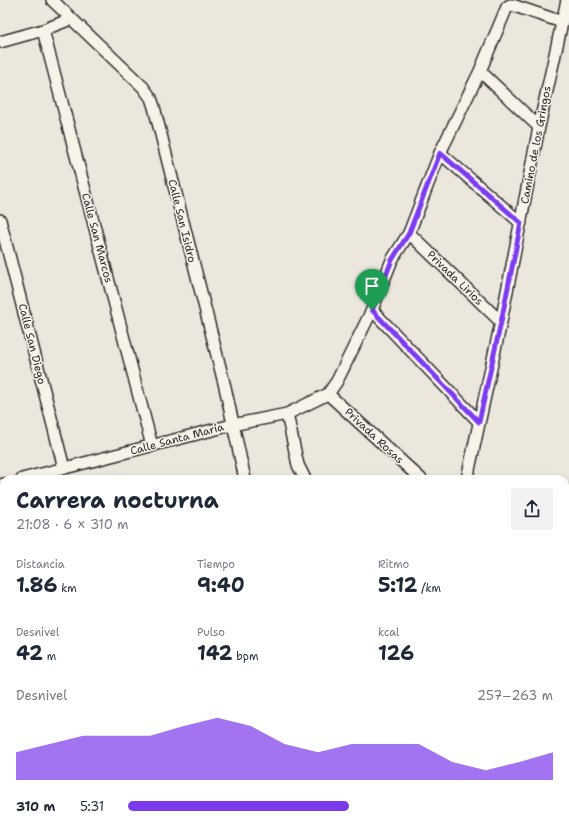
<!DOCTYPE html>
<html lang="es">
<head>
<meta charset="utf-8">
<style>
  :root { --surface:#fff; --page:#f2f2f3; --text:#1f2937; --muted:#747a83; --accent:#7c3aed }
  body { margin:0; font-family:"Shantell Sans",sans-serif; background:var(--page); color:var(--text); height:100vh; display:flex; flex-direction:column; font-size:15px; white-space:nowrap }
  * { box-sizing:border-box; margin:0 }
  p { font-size:13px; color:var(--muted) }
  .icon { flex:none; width:22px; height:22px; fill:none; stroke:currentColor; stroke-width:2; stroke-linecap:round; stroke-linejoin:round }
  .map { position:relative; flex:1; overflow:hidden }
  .details { position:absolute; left:0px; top:475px; width:569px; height:354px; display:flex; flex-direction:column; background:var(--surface); border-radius:12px 12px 0 0; box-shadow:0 2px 6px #0003 }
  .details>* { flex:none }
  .pin { position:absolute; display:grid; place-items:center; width:34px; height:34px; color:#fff; margin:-41px -17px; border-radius:50% 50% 50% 0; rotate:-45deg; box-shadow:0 0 4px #0007 }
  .pin .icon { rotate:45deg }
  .round { display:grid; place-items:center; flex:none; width:42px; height:42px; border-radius:4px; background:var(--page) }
  .summary { display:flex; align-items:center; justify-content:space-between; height:68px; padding:0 16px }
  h1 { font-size:22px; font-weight:700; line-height:30px }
  .metrics { display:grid; grid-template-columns:repeat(3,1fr); gap:6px; height:68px; padding:4px 16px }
  .metrics div { display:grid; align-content:center }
  .metrics b { font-size:20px; font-weight:700 }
  .metrics small { font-size:11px; font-weight:400 }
  .metrics p { font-size:11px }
  .chart { height:112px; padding:8px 16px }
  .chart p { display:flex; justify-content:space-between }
  .chart svg { width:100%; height:72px; margin-top:4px; fill:var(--accent); opacity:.7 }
  ul { padding:0 16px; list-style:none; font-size:13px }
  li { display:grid; grid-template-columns:64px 48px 1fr; align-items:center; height:30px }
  li i { height:10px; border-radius:5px; background:var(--accent) }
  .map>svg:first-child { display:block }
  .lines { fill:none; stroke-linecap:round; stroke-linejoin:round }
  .street-casing { stroke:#2b2b2b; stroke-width:14 }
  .secondary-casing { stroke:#2b2b2b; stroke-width:19 }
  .street { stroke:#f7f3e8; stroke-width:11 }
  .secondary { stroke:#f7f3e8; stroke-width:16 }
  .route-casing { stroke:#fff; stroke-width:8 }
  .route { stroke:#7c3aed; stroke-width:5 }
  .labels { text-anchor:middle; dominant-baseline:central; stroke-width:3; stroke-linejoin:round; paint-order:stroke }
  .street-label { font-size:11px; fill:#2b2b2b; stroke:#f7f3e8 }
</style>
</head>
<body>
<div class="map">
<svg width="569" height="829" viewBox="0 0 569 829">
  <rect width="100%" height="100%" fill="#ebe7dd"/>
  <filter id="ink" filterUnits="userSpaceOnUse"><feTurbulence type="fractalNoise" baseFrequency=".025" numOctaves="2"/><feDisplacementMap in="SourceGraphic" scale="8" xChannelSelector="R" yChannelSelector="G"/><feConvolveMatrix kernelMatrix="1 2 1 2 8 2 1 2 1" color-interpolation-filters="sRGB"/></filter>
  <g filter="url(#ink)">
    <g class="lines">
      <g class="street-casing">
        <path id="street" d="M52 0 143 87 151 98 154 107 225 387 245 479
          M43 30 152 446
          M0 42 43 30 71 19
          M480 71 539 127
          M440 153 521 223
          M0 220 64 468
          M409 233 501 322
          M372 310 479 422
          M328 394 421 479
          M287 414 298 465 305 479
          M22 479 232 425 287 414 328 394 337 381 372 310 392 260 409 233 440 153 480 71 507 7 510 5H512L562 22
          M467 479 501 322 539 127 567 0
          M0 485 4 484
          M0 534 4 537
          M0 554 4 548
          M0 706 4 700
          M565 781 569 785
          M282 825 285 829
          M19 829 22 825
          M130 829 132 825
          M238 829 241 825"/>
      </g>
      <g class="secondary-casing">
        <path id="secondary" d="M565 574 569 559
          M565 649 569 634
          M452 829 456 825
          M477 829 481 825"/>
      </g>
      <use href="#street" class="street"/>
      <use href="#secondary" class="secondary"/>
    </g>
  </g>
  <g class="lines" filter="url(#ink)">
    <g class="route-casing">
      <path id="route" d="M440 153 521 223 501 322 479 422 372 310 392 260 409 233Z"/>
    </g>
    <use href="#route" class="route"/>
  </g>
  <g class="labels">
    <g class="street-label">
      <text transform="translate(536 145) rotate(-79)">Camino de los Gringos</text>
      <text transform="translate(182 221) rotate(76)">Calle San Isidro</text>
      <text transform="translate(97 238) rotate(75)">Calle San Marcos</text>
      <text transform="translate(455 278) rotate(44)">Privada Lirios</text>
      <text transform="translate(32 344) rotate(76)">Calle San Diego</text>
      <text transform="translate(374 436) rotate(43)">Privada Rosas</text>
      <text transform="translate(177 439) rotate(-15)">Calle Santa María</text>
    </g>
  </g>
</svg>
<div class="pin" style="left:372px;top:310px;background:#1e9e55"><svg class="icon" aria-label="arrive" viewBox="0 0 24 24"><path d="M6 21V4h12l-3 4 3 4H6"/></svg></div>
<section class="details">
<div class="summary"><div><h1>Carrera nocturna</h1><p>21:08 · 6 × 310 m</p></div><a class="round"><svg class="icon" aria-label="share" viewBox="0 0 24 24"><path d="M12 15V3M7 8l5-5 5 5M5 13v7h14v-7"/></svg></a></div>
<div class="metrics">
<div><p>Distancia</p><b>1.86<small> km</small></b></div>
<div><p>Tiempo</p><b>9:40</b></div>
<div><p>Ritmo</p><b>5:12<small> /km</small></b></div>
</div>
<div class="metrics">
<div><p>Desnivel</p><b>42<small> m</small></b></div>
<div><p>Pulso</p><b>142<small> bpm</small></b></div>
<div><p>kcal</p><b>126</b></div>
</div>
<div class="chart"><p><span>Desnivel</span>257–263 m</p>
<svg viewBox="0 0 160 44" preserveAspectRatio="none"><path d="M0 44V27L10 22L20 17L30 17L40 17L50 11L60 6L70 11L80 22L90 27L100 22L110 22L120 22L130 33L140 38L150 33L160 27V44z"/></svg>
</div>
<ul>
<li><b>310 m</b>5:31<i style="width:52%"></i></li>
</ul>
</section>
</div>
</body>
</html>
